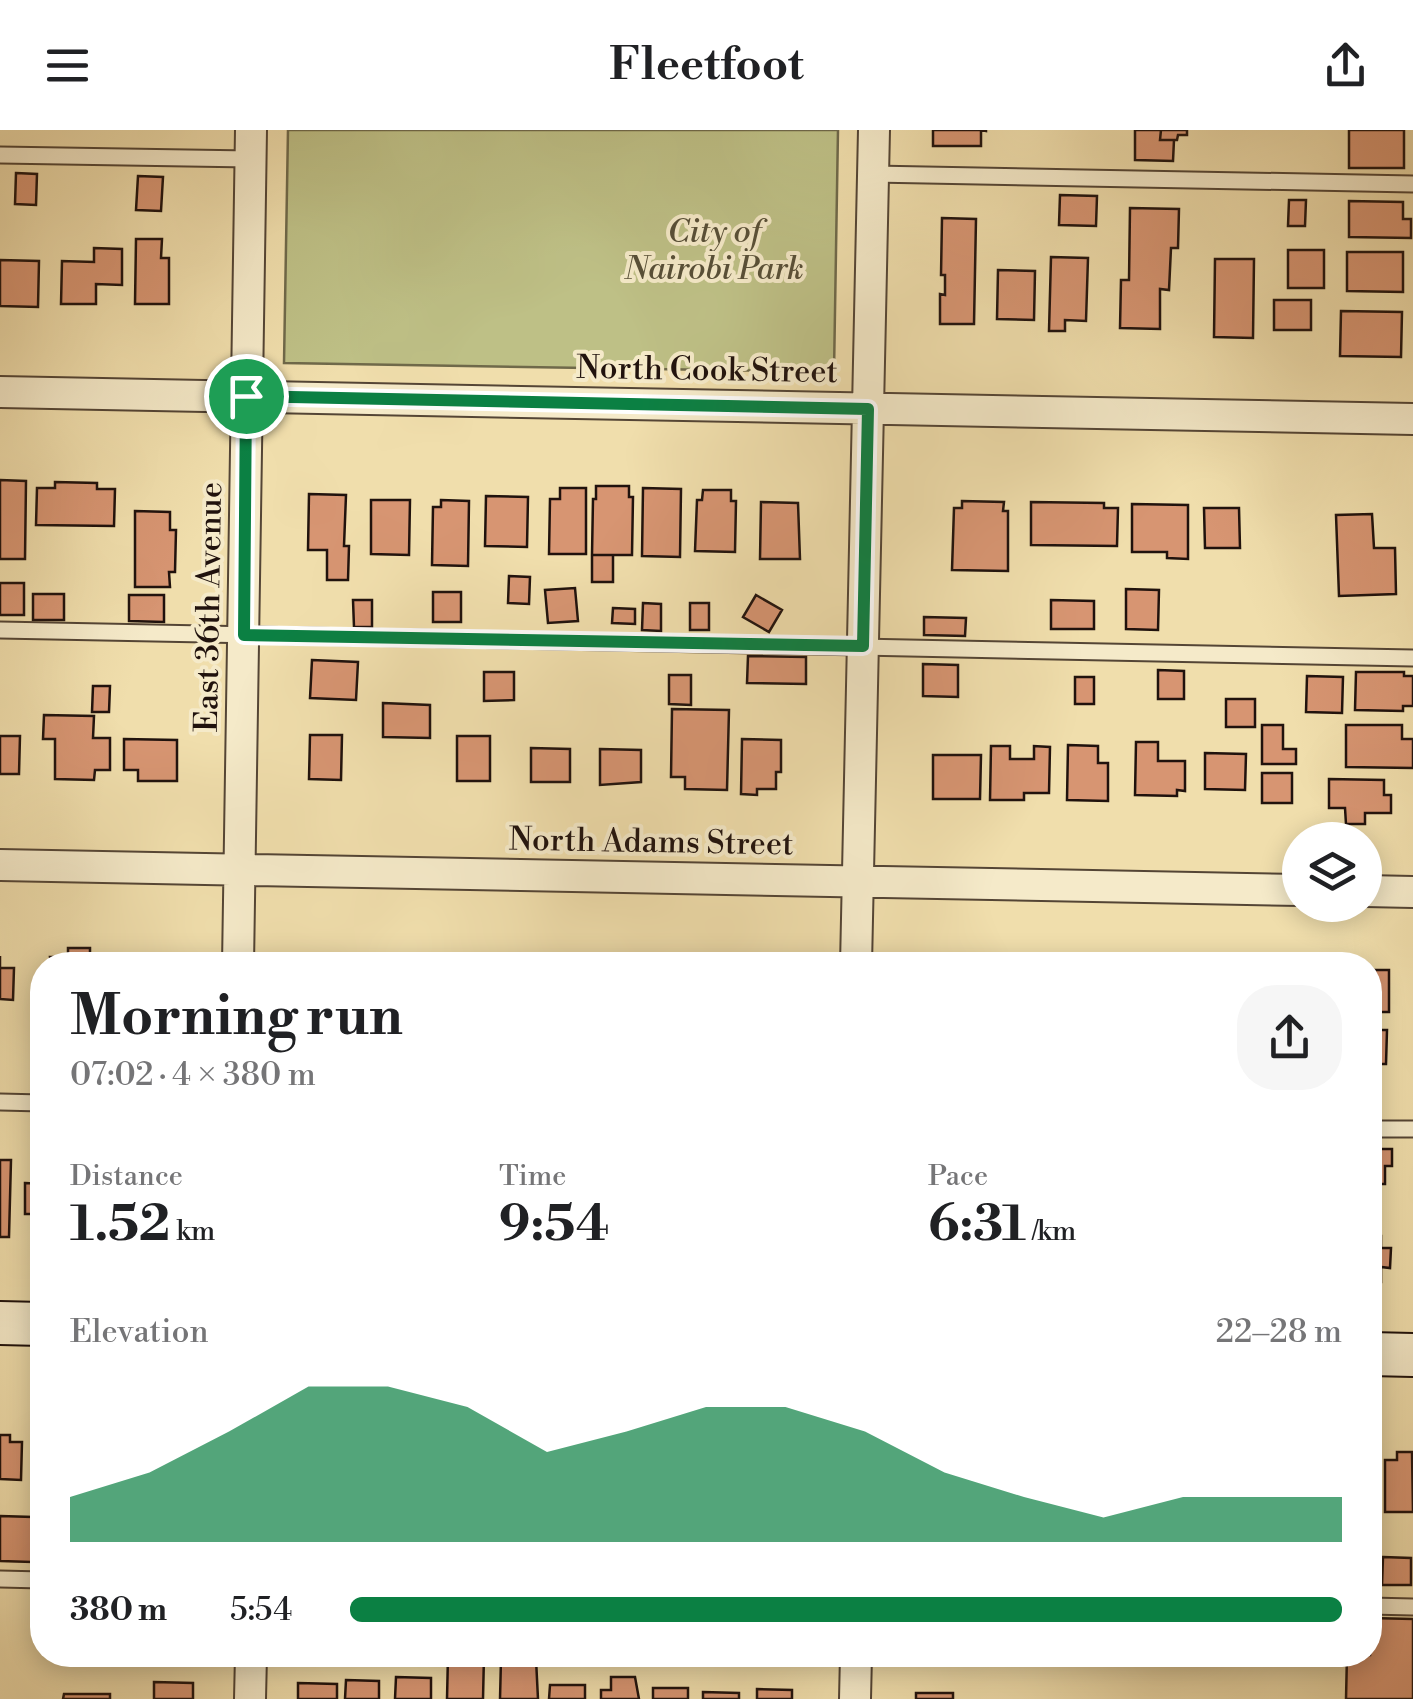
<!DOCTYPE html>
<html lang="en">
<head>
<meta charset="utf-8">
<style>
  :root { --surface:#fff; --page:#f6f6f6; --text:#202124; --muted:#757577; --accent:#0b8043 }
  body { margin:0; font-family:"Libre Bodoni",serif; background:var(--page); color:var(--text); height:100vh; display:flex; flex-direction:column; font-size:38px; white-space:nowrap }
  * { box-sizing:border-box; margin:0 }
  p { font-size:32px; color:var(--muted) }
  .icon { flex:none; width:55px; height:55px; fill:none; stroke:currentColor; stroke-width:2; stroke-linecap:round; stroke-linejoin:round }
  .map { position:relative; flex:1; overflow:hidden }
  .panel { position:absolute; left:30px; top:822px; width:1352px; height:715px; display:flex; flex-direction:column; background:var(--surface); border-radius:40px; box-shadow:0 5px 25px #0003 }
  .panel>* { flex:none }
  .fabs { position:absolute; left:1282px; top:692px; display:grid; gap:20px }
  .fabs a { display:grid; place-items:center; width:100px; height:100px; border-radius:50%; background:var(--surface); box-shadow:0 5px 25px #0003; font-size:50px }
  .pin { position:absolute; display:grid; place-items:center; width:85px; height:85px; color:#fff; margin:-42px; border:5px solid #fff; border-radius:50%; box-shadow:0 2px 10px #0007 }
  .round { display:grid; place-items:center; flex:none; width:105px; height:105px; border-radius:40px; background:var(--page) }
  .summary { display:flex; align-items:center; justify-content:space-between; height:170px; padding:0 40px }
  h1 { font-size:55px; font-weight:700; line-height:75px }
  .stats { display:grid; grid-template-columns:repeat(3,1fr); gap:15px; height:170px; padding:10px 40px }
  .stats div { display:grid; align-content:center }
  .stats b { font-size:50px; font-weight:700 }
  .stats small { font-size:28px; font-weight:400 }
  .stats p { font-size:28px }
  .chart { height:280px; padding:20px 40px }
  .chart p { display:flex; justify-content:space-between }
  .chart svg { width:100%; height:180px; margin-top:10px; fill:var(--accent); opacity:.7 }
  ul { padding:0 40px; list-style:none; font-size:32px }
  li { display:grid; grid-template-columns:160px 120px 1fr; align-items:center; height:75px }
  li i { height:25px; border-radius:12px; background:var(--accent) }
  header { display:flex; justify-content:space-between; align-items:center; height:130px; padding:0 40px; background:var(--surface); font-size:45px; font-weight:700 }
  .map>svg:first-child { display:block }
  .green { fill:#bec086; stroke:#6f694a; stroke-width:2.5 }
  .building { fill:#d79572; stroke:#20120d; stroke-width:2.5 }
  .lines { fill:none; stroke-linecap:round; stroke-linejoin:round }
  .lane-casing { stroke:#544535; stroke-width:19 }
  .street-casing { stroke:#544535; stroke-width:34 }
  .secondary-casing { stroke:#20120d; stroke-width:46 }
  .lane { stroke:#f5eac9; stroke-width:15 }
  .street { stroke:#f5eac9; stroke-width:30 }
  .secondary { stroke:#f5eac9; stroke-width:42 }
  .route-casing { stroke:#fff; stroke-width:20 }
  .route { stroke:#0b8043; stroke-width:12 }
  .labels { text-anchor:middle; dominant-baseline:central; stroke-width:8; stroke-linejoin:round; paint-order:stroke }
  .park-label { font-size:32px; font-style:italic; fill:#574f37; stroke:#f5eac9 }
  .street-label { font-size:32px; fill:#20120d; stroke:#f5eac9 }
</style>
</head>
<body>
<header><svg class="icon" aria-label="menu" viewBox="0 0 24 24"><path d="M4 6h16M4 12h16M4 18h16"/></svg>Fleetfoot<svg class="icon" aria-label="share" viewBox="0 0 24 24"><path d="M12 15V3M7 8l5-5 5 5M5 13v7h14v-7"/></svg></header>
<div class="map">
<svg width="1413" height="1569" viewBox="0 0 1413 1569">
  <rect width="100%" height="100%" fill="#f0deac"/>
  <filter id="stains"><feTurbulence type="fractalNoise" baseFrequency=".002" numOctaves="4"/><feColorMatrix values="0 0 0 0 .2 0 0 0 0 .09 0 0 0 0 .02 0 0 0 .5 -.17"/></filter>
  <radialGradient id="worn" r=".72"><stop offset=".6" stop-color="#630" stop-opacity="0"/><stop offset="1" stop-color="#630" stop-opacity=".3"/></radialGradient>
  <path class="green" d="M288 0H838L834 242 284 233Z"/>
  <path class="building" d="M933 0H986V1L981 0V16H933Z
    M1135 0H1161L1160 10H1174L1173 31 1135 30Z
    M1161 0H1187V5H1178L1177 10H1160Z
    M1349 0H1404V38H1349Z
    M16 43 37 44 36 75 15 74Z
    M138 46 163 47 161 81 136 80Z
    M1060 65 1097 66 1096 96 1059 95Z
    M1289 70H1306L1305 96H1288Z
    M1349 71 1403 72V89H1411V108L1349 107Z
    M1130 78 1179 79 1178 118H1171L1169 160 1160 159V199L1120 198 1121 150H1129Z
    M942 88 976 89 974 194H940V164L945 165V145H941Z
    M136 109H162L161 128H169V174H135Z
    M94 118 122 119V155L96 154V174H61L62 131 94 132Z
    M1288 120H1324V158H1288Z
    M1347 122H1403V162L1347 161Z
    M1051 127 1088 128 1086 191 1065 190V201H1049Z
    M1215 129H1254L1253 208 1214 207Z
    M0 130 39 131 38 177 0 176Z
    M998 140 1035 141 1034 190 997 189Z
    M1274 170H1311V200H1274Z
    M1341 181 1402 182 1401 227 1340 226Z
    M0 350 26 351 25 429H0Z
    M55 352 97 353V359H115L114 396 36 395 37 358H55Z
    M596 356H629V367H633L632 425H592L593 369H596Z
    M560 358H586V424H549L550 369H560Z
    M643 358 681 359 680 427 642 426Z
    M703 360H731V371H736L735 422 695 421 697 370H702Z
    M309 364 346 365 344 416H349L348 450H327V420H308Z
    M486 366 528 367 527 417 485 416Z
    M371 370H410L409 425 371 424Z
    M441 370 469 371 468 436 432 435 433 377H441Z
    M962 371 1004 372 1003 381H1008V441L952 440 954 378H962Z
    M761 372 798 373 800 429H760Z
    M1031 372 1104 373V378H1118L1117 416 1031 415Z
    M1132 374 1188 375V429L1167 428V422H1132Z
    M1204 378H1239L1240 418H1205Z
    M135 381 170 382V400H176L175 442H169L170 457H135Z
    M1372 384 1374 418H1395L1396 464 1339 466 1336 385Z
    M592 425H613V452H592Z
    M509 446 530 447 529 474 508 473Z
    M0 453H24V485H0Z
    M575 458 578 491 548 493 545 460Z
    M1126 459 1159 460 1158 500 1126 499Z
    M433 462H461V492H433Z
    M33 464H64V490H33Z
    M129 465H164V492L129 491Z
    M756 465 782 480 769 502 743 487Z
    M353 470H372V497H354Z
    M1051 470 1094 471V499H1051Z
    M643 473 661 474V501L642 500Z
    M690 473H709V500H690Z
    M613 478 635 479V494L612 493Z
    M924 487 966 488 965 506 924 505Z
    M748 526 806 527V554L747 553Z
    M312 530 358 532 356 570 310 568Z
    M923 534 958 535V567L923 566Z
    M1158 540 1184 541V569H1158Z
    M484 542H514V570L484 571Z
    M1356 542H1404V546H1413V576H1403V581L1355 580Z
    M669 545H691V575L669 574Z
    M1307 546 1343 547 1342 583 1306 582Z
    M1075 547H1094V574H1075Z
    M93 556H110L109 582H92Z
    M1226 569H1255V597H1226Z
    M383 573 430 575V608L383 607Z
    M672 579 729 580 727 660 685 659V647H671Z
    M44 585 94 586 93 608H110V640H95L94 650 55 649V609H43Z
    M1262 595H1283V619H1296V634H1262Z
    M1346 595H1402V609H1413V638L1346 637Z
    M310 605H342L341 650 309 649Z
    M0 606H20L19 644H0Z
    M457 606H490V651H457Z
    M124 609 177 610V651H138V640H124Z
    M742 609 781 610V642H776V659H757V665L741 664Z
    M1136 612H1158V631H1185V661L1177 660V666L1135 665Z
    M1068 615 1098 616V633H1108V671L1067 670Z
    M991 616H1010V629H1034V616L1050 617 1049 663H1024V670H990Z
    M531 618 570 619V652H531Z
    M600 619 641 620V652L600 655Z
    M1205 623 1246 624 1245 660 1205 659Z
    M933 625H981L980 669H933Z
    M1262 643H1292V673H1262Z
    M1329 649 1384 650V665H1391V683H1365V694H1346L1345 678H1329Z
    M68 818H90V829L104 828V835H51L50 827H68Z
    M0 826V838H14L13 870 0 869Z
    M324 829H358V835H324Z
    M119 830H173V835H119Z
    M1370 840H1389V882H1370Z
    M1370 900H1387L1386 934H1370V939Z
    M1370 1019H1392V1036H1385V1054H1370Z
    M0 1030H11L9 1107H0Z
    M25 1053 42 1054V1096H39L40 1084H25Z
    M1370 1106H1381V1118H1391L1390 1138 1381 1137V1152H1370Z
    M0 1305H10V1312H22L21 1350 0 1349Z
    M1397 1322H1412L1413 1382H1385V1330H1397Z
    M0 1386 33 1387 32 1432 0 1431Z
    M1383 1427 1411 1428V1455H1382Z
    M1370 1488 1413 1489V1569H1346L1347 1525H1370Z
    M448 1525H484L483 1569H447Z
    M501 1529H536L538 1569H500Z
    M396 1547 431 1548V1569H395Z
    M611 1547H635L639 1569H601V1560H611Z
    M346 1550 379 1551V1569H345Z
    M154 1552 193 1553V1569H154Z
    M298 1553 337 1554V1569H298Z
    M550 1555H585V1569H549Z
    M653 1558H688V1569H653Z
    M757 1559 792 1560V1569H757Z
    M703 1562 739 1563V1569H703Z
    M916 1563H953V1569H916Z
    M64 1564H110V1569H63Z"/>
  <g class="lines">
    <g class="lane-casing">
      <path id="lane" d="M0 25 250 29
        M873 44 1413 54
        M0 500 1413 528
        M0 972 42 973
        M1370 999H1413
        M0 1449 42 1450
        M1370 1476 1413 1477"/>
    </g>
    <g class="street-casing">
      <path id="street" d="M0 262 1413 289
        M0 735 1300 760
        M1365 761 1413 762
        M238 835 251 0
        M856 835 874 0
        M250 1569 251 1525
        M855 1569 856 1525"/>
    </g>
    <g class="secondary-casing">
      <path id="secondary" d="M0 1193 42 1194
        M1370 1224 1413 1225"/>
    </g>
    <use href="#lane" class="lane"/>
    <use href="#street" class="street"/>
    <use href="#secondary" class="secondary"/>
  </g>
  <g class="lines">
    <g class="route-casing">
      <path id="route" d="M246 266 868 279 863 516 244 505Z"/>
    </g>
    <use href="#route" class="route"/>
  </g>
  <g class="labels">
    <g class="park-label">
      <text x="714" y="102">City of<tspan x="714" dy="37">Nairobi Park</tspan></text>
    </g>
    <g class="street-label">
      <text transform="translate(707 240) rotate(1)">North Cook Street</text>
      <text transform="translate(209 477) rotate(-89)">East 36th Avenue</text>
      <text transform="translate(651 712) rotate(1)">North Adams Street</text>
    </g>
  </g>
  <rect width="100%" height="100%" filter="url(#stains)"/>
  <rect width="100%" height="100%" fill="url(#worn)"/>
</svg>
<div class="fabs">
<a><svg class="icon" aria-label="layers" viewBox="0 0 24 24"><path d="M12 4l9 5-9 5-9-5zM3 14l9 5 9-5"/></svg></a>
</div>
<div class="pin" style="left:246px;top:266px;background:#1e9e55"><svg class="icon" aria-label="arrive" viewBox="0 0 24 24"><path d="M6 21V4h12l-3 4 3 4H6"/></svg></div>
<section class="panel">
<div class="summary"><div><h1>Morning run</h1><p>07:02 · 4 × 380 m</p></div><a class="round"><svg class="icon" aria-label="share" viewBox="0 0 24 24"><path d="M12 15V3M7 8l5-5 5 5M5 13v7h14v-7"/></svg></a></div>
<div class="stats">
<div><p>Distance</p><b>1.52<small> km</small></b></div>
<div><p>Time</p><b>9:54</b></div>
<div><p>Pace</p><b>6:31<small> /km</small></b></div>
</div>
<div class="chart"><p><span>Elevation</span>22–28 m</p>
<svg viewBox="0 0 160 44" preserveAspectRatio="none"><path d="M0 44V33L10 27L20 17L30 6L40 6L50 11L60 22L70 17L80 11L90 11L100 17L110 27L120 33L130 38L140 33L150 33L160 33V44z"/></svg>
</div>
<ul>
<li><b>380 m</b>5:54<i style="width:100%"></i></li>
</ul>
</section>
</div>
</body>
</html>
